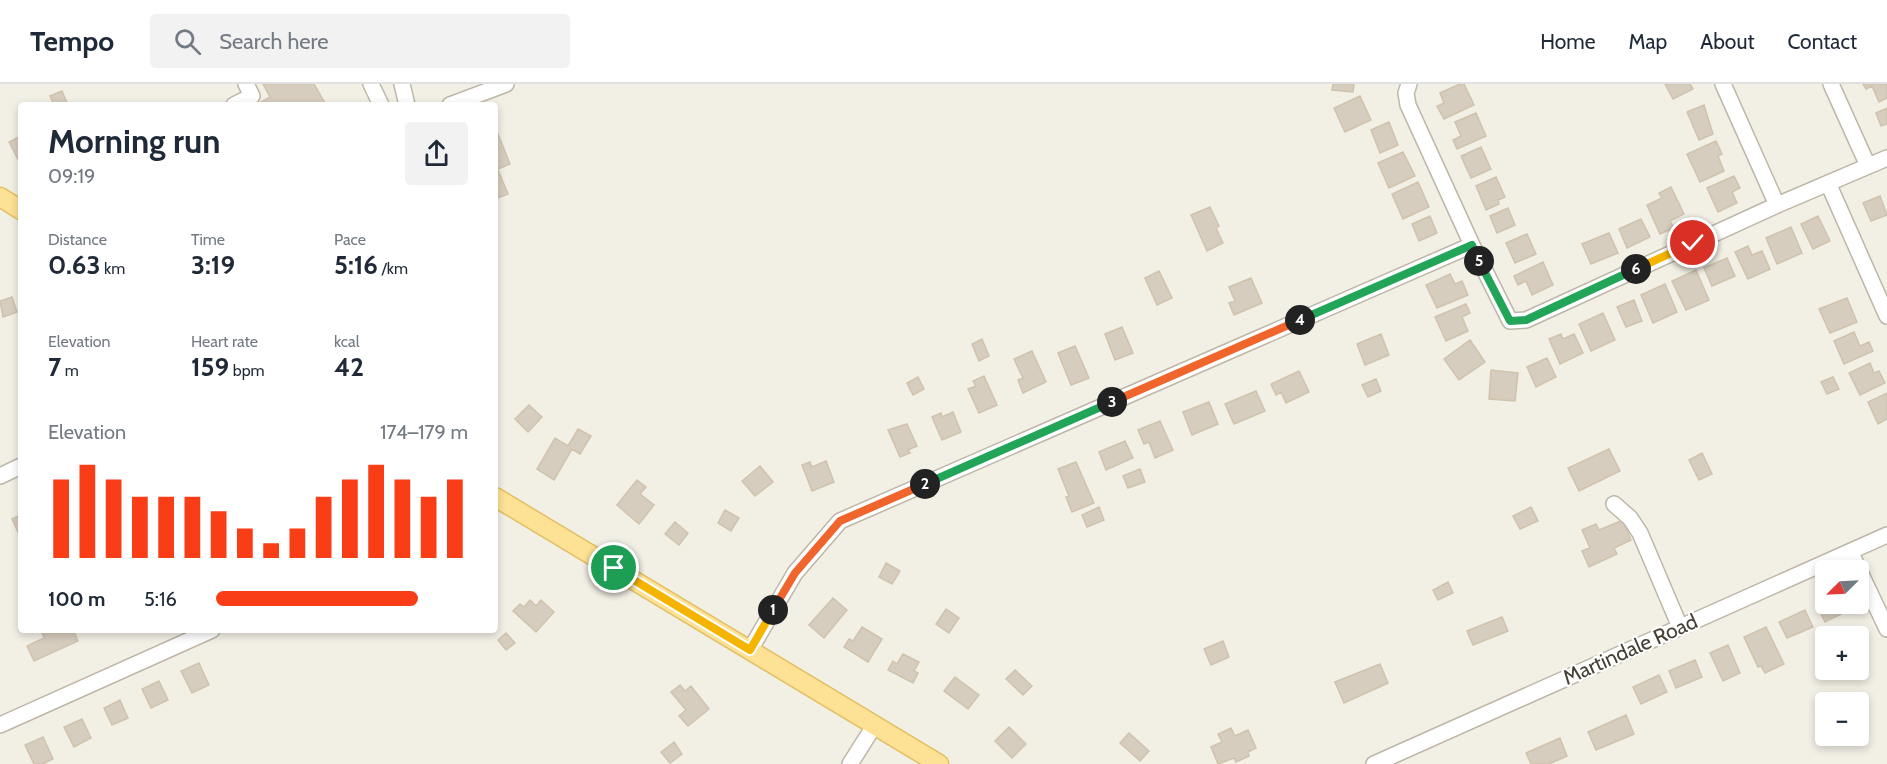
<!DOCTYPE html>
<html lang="en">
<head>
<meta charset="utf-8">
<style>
  :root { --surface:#fff; --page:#f2f2f3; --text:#1f2937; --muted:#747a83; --line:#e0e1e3; --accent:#f83d17 }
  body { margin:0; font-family:Cabin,sans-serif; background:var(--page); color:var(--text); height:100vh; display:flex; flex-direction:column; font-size:22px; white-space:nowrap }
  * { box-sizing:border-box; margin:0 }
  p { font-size:20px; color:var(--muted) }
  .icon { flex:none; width:33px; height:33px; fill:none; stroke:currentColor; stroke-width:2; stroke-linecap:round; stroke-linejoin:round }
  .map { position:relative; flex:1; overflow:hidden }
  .sheet { position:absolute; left:18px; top:18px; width:480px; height:531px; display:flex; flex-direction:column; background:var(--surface); border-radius:6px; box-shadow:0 3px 9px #0003 }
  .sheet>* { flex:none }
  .needle { width:39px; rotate:246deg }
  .fabs { position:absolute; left:1815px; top:476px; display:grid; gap:12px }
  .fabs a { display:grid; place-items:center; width:54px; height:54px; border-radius:6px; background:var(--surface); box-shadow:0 3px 9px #0003; font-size:30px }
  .pin { position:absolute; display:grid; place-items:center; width:51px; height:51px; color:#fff; margin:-26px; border:3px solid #fff; border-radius:50%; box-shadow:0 2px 6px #0007 }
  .km { position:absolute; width:30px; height:30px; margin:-15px; border-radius:50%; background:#222; color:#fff; font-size:16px; line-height:30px; text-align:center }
  .round { display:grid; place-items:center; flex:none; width:63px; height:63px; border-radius:6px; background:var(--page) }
  .headline { display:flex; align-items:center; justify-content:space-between; height:102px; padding:0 30px }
  h1 { font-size:33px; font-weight:800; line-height:45px }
  .metrics { display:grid; grid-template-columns:repeat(3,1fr); gap:9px; height:102px; padding:6px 30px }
  .metrics div { display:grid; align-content:center }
  .metrics b { font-size:26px; font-weight:800 }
  .metrics small { font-size:16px; font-weight:400 }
  .metrics p { font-size:16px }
  .chart { height:168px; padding:12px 30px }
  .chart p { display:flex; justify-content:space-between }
  .chart svg { width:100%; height:108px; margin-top:6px; stroke:var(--accent); stroke-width:6 }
  ul { padding:0 30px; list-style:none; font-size:20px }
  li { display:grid; grid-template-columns:96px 72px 1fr; align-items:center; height:45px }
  li i { height:15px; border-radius:8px; background:var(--accent) }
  header { display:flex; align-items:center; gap:36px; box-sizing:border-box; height:84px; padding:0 30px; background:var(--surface); border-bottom:2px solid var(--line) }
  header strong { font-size:28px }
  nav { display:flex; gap:33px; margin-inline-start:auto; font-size:21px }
  .search { width:420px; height:54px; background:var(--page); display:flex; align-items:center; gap:15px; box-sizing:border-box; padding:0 21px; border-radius:6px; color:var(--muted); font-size:22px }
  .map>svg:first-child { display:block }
  .building { fill:#d7cdbe; stroke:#cfc3ae; stroke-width:1.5 }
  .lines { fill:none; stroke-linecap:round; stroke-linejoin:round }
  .minor-casing { stroke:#beb7a8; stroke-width:18 }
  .major-casing { stroke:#e2bf63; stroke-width:21 }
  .minor { stroke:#fff; stroke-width:15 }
  .major { stroke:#fde194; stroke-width:18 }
  .split-1-casing { stroke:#fff; stroke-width:12 }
  .split-2-casing { stroke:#fff; stroke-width:12 }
  .split-3-casing { stroke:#fff; stroke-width:12 }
  .split-4-casing { stroke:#fff; stroke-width:12 }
  .split-5-casing { stroke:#fff; stroke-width:12 }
  .split-6-casing { stroke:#fff; stroke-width:12 }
  .split-7-casing { stroke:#fff; stroke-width:12 }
  .split-1 { stroke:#f5b400; stroke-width:8 }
  .split-2 { stroke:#f0652b; stroke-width:8 }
  .split-3 { stroke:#22a559; stroke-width:8 }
  .split-4 { stroke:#f0652b; stroke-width:8 }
  .split-5 { stroke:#22a559; stroke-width:8 }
  .split-6 { stroke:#22a559; stroke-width:8 }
  .split-7 { stroke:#f5b400; stroke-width:8 }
  .labels { text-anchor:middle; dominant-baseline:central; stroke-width:4.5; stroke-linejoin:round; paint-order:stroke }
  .street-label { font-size:21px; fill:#453f35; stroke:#fff }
</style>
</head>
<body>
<header>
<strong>Tempo</strong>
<div class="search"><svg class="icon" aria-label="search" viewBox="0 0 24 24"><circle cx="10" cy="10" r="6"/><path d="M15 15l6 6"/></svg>Search here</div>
<nav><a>Home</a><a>Map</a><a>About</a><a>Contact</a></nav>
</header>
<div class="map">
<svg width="1887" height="680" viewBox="0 0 1887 680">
  <rect width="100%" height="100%" fill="#f2efe5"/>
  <path class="building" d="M263 0H314L326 21H256L270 13Z
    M1333 0H1354L1353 8 1332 6Z
    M1460 0H1464L1474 21 1444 35 1437 22 1444 19 1440 9Z
    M1665 0H1690L1693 5 1673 15Z
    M1863 0H1887V14L1879 18 1872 2 1866 5Z
    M62 7 67 19 54 21 50 12Z
    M1360 12 1371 36 1345 48 1334 24Z
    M1704 21 1713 50 1699 56 1687 28Z
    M1887 24V40L1881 42 1876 29Z
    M1476 29 1486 52 1457 65 1453 56 1461 52 1455 38Z
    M1389 38 1398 61 1380 69 1371 46Z
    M498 50 510 80 498 85 495 79V51Z
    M21 52V76L19 77 9 58Z
    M1716 57 1722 70 1718 72 1724 87 1700 98 1687 70Z
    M1481 63 1491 85 1471 94 1461 72Z
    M1403 68 1415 92 1389 104 1378 79Z
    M498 86 508 110 495 115V87Z
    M1734 92 1740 104 1732 108 1737 119 1718 128 1707 104Z
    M1496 93 1505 113 1498 116 1499 120 1486 126 1476 102Z
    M1418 98 1429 123 1403 135 1392 110Z
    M1671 103 1684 130 1670 137 1674 144 1660 150 1647 121 1662 114 1659 109Z
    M1880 112 1887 131 1871 137 1863 119Z
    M1210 123 1219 142 1216 144 1223 159 1207 167 1191 131Z
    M1508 124 1515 141 1497 149 1490 132Z
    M1430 132 1437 149 1419 157 1412 140Z
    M1818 132 1830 157 1813 165 1801 140Z
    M1641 135 1650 153 1627 164 1619 145Z
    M1791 143 1802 169 1777 180 1766 154Z
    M1609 149 1618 169 1591 180 1582 160Z
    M1527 150 1536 170 1515 179 1506 159Z
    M1748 162 1752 171 1762 167 1770 185 1748 195 1735 168Z
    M1727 174 1735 192 1712 202 1704 184Z
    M1543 178 1553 201 1532 211 1526 197 1518 201 1514 192Z
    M1696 186 1709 216 1686 226 1672 197Z
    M1159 187 1172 214 1157 221 1145 194Z
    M1450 190 1455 200 1462 197 1468 211 1437 224 1426 201Z
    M1251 194 1262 219 1234 231 1229 219 1235 217 1229 203Z
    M1665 200 1677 228 1653 239 1641 211Z
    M12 213 17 228 3 233 0 217Z
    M1847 214 1857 238 1830 249 1819 225Z
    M1634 216 1642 237 1626 243 1617 223Z
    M1466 220 1470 229 1462 233 1468 247 1446 257 1435 233Z
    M1603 229 1615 256 1591 267 1579 240Z
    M1122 243 1133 269 1115 276 1105 250Z
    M1854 248 1860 262 1869 258 1873 267 1844 280 1834 257Z
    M1381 250 1389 271 1365 281 1357 260Z
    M1561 250 1563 255 1574 250 1583 269 1560 280 1549 255Z
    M982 255 989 272 979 277 972 260Z
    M1470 256 1485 278 1459 296 1444 275Z
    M1075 262 1089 294 1071 301 1058 269Z
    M1032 267 1046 298 1023 309 1018 296 1023 294 1014 275Z
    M1547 274 1556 293 1536 303 1527 283Z
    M1870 279 1874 289 1879 287 1885 299 1860 311 1849 289Z
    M1491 286 1518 289 1515 317 1489 315Z
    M1299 287 1309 308 1286 319 1281 308 1276 311 1271 300Z
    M984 292 997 321 979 329 968 305 976 302 973 297Z
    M918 293 924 305 913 311 907 299Z
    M1833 293 1839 305 1827 310 1821 298Z
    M1376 295 1381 307 1368 313 1362 301Z
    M1256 307 1265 327 1234 340 1225 320Z
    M1887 309V335L1878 340 1868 318Z
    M1209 318 1218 340 1192 351 1183 328Z
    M529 321 542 333 528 348 515 335Z
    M953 328 961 348 942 356 932 333 941 329 942 333Z
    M1160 337 1173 366 1155 374 1149 358 1144 360 1138 346Z
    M907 340 917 362 908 366 910 369 900 373 888 346Z
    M578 345 591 352 580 370 572 365 554 396 537 385 555 354 568 362Z
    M1125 357 1133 374 1106 386 1099 368Z
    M1609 365 1620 387 1579 407 1568 384Z
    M1702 369 1712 390 1699 396 1689 376Z
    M826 377 834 398 812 407 802 381 810 378 812 383Z
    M1076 378 1094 419 1072 428 1066 413 1069 412 1058 385Z
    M760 382 773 398 755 412 742 397Z
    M1140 385 1145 398 1128 404 1123 392Z
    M637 396 646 403 640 410 654 421 639 440 617 421Z
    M1099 423 1104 436 1087 443 1082 431Z
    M1531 423 1538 437 1520 445 1513 432Z
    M725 426 739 434 731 447 718 439Z
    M21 431V447L18 448 12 435Z
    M1623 436 1631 456 1614 464 1617 470 1589 483 1582 467 1590 464 1582 446 1596 440 1599 446Z
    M675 438 688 449 679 461 665 450Z
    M886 479 900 487 892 500 879 493Z
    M1448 498 1453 509 1438 516 1433 506Z
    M833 514 847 526 824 554 809 541Z
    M530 516 536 522 541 516 554 528 536 548 513 527 520 520 524 523Z
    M1826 517V519H1848L1851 525 1825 538 1817 521Z
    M946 525 959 534 949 549 936 540Z
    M1805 526 1813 543 1787 554 1779 538Z
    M1502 533 1508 547 1473 561 1467 547Z
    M862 543 882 555 868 578 844 563 849 555 853 557Z
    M1766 543 1784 580 1765 589 1761 582 1758 583 1744 553Z
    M41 546H73L78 557 34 577 27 562 44 554Z
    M506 549 515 559 506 566 498 556Z
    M1223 557 1229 573 1211 581 1204 565Z
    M1728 561 1740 589 1723 597 1710 569Z
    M903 570 919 578 914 587 918 589 913 599 888 586 893 577 897 580Z
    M1695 576 1702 593 1676 604 1669 587Z
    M199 579 209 601 192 609 181 587Z
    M1380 580 1388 599 1344 619 1335 598Z
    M1015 586 1032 602 1023 611 1006 595Z
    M1659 591 1667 608 1641 620 1633 603Z
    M955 593 979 611 968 625 944 607Z
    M159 597 168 616 151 624 142 605Z
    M680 601 685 607 691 602 709 625 688 642 679 632 686 626 671 608Z
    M120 616 128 634 112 641 104 624Z
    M1626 631 1634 650 1596 666 1588 648Z
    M82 635 91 654 74 663 64 643Z
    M1009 643 1026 660 1012 674 995 657Z
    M1231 644 1235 652 1248 646 1256 664 1248 668 1249 672 1236 678 1234 674 1218 680 1211 663 1222 658 1218 650Z
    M1129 649 1149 667 1140 677 1120 659Z
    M43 653 53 675 43 680H34L25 661Z
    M1560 654 1567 672 1549 680H1531L1526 669Z
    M674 658 682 670 670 679 661 668Z"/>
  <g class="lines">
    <g class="minor-casing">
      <path id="minor" d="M371 0 381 21
        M402 0 407 21
        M1409 0 1406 9 1408 21 1472 161 1510 237 1526 236 1777 121 1887 74
        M1723 0 1777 121
        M1831 0 1868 82
        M234 21 252 12 246 0
        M450 21 506 0
        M1828 99 1887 232
        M0 392 21 382
        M1614 420 1630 434 1640 449 1680 543
        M1851 469 1887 545
        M750 566 795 489 840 437 1472 161
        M0 641 212 546
        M850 680 874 642
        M1374 680 1887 451"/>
    </g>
    <g class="major-casing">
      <path id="major" d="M0 113 21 126
        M495 413 939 680"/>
    </g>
    <use href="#minor" class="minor"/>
    <use href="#major" class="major"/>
  </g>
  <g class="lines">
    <g class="split-1-casing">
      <path id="split-1" d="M614 484 750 566 773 526"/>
    </g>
    <g class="split-2-casing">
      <path id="split-2" d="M773 526 795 489 840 437 925 400"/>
    </g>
    <g class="split-3-casing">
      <path id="split-3" d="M925 400 1112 318"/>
    </g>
    <g class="split-4-casing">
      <path id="split-4" d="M1112 318 1300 236"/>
    </g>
    <g class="split-5-casing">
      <path id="split-5" d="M1300 236 1472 161 1479 177"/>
    </g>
    <g class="split-6-casing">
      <path id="split-6" d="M1479 177 1510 237 1526 236 1636 185"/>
    </g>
    <g class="split-7-casing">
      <path id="split-7" d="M1636 185 1693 159"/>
    </g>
    <use href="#split-1" class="split-1"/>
    <use href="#split-2" class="split-2"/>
    <use href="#split-3" class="split-3"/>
    <use href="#split-4" class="split-4"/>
    <use href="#split-5" class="split-5"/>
    <use href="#split-6" class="split-6"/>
    <use href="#split-7" class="split-7"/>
  </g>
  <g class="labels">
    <g class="street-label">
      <text transform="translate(1630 565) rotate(-24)">Martindale Road</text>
    </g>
  </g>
</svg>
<div class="fabs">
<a><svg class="needle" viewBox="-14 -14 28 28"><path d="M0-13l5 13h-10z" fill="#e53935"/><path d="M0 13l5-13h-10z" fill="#747a83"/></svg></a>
<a>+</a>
<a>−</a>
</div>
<div class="pin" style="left:614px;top:484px;background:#1e9e55"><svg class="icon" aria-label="arrive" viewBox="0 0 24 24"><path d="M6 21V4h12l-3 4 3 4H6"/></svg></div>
<div class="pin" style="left:1693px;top:159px;background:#d93025"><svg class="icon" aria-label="check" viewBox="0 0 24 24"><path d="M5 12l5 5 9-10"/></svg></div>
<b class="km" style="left:773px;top:526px">1</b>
<b class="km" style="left:925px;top:400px">2</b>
<b class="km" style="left:1112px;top:318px">3</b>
<b class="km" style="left:1300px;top:236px">4</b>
<b class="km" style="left:1479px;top:177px">5</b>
<b class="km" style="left:1636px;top:185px">6</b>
<section class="sheet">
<div class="headline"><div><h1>Morning run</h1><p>09:19</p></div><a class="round"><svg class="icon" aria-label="share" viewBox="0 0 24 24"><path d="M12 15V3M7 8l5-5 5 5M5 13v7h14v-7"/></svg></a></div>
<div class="metrics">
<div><p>Distance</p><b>0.63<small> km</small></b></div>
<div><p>Time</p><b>3:19</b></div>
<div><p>Pace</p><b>5:16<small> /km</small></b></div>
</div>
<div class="metrics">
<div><p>Elevation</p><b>7<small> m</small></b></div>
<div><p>Heart rate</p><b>159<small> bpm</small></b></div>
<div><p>kcal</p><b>42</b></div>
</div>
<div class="chart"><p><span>Elevation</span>174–179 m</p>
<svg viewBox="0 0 160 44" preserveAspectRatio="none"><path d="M5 44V12M15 44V6M25 44V12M35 44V19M45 44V19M55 44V19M65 44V25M75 44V32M85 44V38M95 44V32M105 44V19M115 44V12M125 44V6M135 44V12M145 44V19M155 44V12"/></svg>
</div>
<ul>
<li><b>100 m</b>5:16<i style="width:80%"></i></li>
</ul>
</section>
</div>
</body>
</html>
